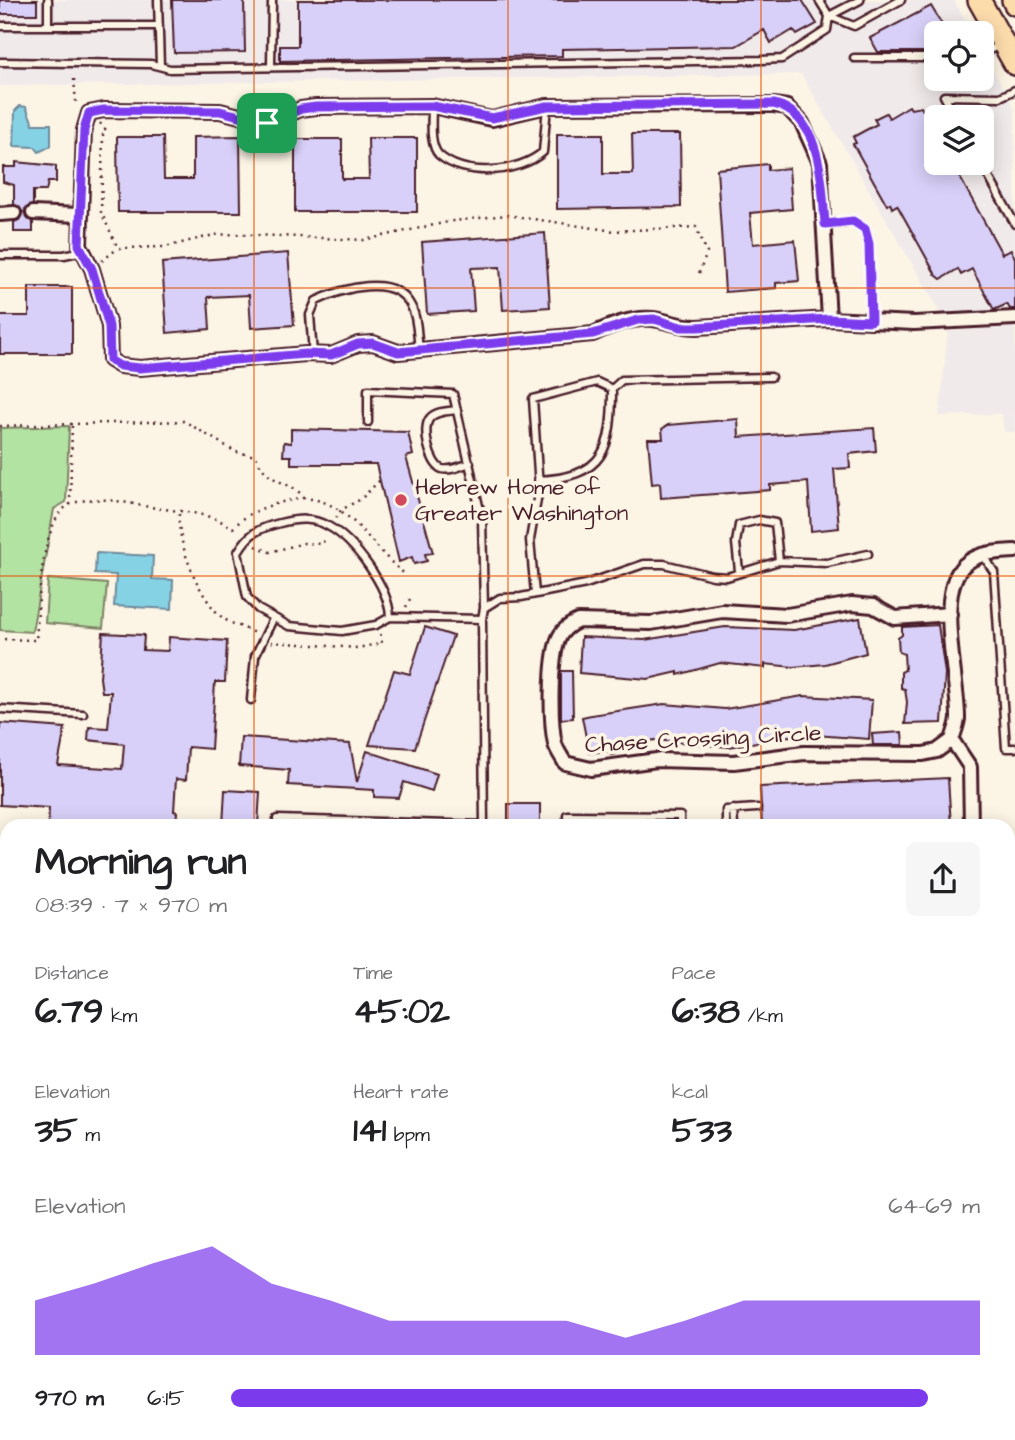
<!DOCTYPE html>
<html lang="en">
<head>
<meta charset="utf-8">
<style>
  :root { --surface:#fff; --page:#f6f6f6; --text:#202124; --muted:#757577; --accent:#7c3aed }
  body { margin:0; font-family:"Architects Daughter",sans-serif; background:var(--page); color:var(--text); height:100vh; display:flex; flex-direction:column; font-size:26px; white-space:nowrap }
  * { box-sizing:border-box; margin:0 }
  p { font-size:23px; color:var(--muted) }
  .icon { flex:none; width:38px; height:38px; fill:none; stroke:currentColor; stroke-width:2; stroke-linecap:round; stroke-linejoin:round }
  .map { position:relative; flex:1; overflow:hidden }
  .drawer { position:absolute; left:0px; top:819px; width:1015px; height:621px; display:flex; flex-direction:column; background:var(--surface); border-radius:21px 21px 0 0; box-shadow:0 4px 18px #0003 }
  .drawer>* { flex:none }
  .tools { position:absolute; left:924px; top:21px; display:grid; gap:14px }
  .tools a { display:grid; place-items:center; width:70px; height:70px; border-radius:10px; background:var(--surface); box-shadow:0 4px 18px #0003; font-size:35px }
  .pin { position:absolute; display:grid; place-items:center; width:60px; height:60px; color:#fff; margin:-30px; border-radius:14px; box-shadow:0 4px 10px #0006 }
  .round { display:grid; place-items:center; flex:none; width:74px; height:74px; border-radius:10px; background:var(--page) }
  .head { display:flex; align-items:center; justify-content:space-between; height:119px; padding:0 35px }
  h1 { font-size:38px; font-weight:800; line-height:52px }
  .stats { display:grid; grid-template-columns:repeat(3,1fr); gap:10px; height:119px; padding:7px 35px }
  .stats div { display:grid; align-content:center }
  .stats b { font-size:35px; font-weight:800 }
  .stats small { font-size:19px; font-weight:400 }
  .stats p { font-size:19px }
  .chart { height:196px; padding:14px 35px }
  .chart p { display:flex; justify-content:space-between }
  .chart svg { width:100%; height:126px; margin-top:7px; fill:var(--accent); opacity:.7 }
  ul { padding:0 35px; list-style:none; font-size:23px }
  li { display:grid; grid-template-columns:112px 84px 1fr; align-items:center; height:52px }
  li i { height:18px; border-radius:9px; background:var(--accent) }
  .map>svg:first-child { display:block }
  .built { fill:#f1eaeb; fill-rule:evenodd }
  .green { fill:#b3e3a2; stroke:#7e8166; stroke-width:2 }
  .water { fill:#86d2e5; stroke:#6e8a9b; stroke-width:2 }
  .building { fill:#d8d0f8; stroke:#4a1f2b; stroke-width:2 }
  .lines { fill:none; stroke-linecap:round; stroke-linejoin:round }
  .service-casing { stroke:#4a1f2b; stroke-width:11 }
  .minor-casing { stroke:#4a1f2b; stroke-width:18 }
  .tertiary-casing { stroke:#4a1f2b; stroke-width:21 }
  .primary-casing { stroke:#4a1f2b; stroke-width:26 }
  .path { stroke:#4a1f2b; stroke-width:2.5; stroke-dasharray:2 5; stroke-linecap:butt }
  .service { stroke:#fcf5e5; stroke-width:6 }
  .minor { stroke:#fcf5e5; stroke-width:12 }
  .tertiary { stroke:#fcf5e5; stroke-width:16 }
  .primary { stroke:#fddcac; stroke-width:21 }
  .route-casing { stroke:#fff; stroke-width:14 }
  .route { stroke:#7c3aed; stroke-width:9 }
  .grid { fill:none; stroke:#e8590c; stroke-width:2; stroke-opacity:0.55 }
  .poi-dot { fill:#d1495b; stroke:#fcf5e5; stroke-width:2.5 }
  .labels { text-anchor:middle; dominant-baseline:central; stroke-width:7; stroke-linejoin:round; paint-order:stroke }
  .poi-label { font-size:23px; fill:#4a1f2b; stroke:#fcf5e5; text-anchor:start }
  .street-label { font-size:23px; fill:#4a1f2b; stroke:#fcf5e5 }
</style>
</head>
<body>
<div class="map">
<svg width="1015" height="1440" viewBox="0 0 1015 1440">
  <rect width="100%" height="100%" fill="#fcf5e5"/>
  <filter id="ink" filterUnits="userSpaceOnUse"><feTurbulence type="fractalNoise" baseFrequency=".0143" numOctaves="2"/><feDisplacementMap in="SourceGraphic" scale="14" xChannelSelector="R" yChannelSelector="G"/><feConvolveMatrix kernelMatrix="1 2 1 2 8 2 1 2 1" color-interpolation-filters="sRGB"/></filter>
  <g filter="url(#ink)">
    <path class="built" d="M0 0H954L973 33H936V79H982V50L1015 109V313L942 315 801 74 0 86ZM936 117H982V163H936Z
      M1015 327V432H1004L1002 414 939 416 948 331Z"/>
    <path class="green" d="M69 426 66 502 54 509 32 632 0 630V428Z
      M48 579 107 584 103 628 45 623Z"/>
    <path class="water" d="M20 106 26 107 33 124H51V146L39 152 35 147 14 146 15 111Z
      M96 553 153 556 152 579 173 580 172 609 114 606 116 575 95 574Z"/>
    <path class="building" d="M0 0H37V14H0Z
      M172 0H244L245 52 174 53Z
      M298 0H802L817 24 797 35 793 30 771 43 764 30 736 46 562 49V56L280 61V46H298Z
      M931 6 947 33H936V52H878L870 38Z
      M909 106 911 109 921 107 936 134V163H952L1002 254 1011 250 1015 258V309H1010L1007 304 994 310 972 269 961 275 958 269 941 279 936 275 897 205 892 208 890 203 887 205 853 144 856 143 853 137 877 124 874 119 886 113 889 118Z
      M557 134H603V174H633L632 134H680L681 207 557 209Z
      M240 136 241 212H118L117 137H163L164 179H193V137Z
      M368 138H417V212H295V139H342V179H369Z
      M16 162 56 166V182H48L46 191H33V204L25 209 26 218 33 222V232H14V222L19 220 23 212 14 204V185L3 182V167H16Z
      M768 164V170L789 168 792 209 750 213 753 244 795 240 799 281 776 283V288L725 292 717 169Z
      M545 233 550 307 503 310 500 267 471 268 474 311 427 314 422 242Z
      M288 253 294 325 251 328 249 295 208 297 210 329 167 333 162 263Z
      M29 287H72V354H0V316H29Z
      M738 419 739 437 874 428 876 451 849 454 850 468 834 469 839 528 811 531 808 482 770 485V490L661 498 660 483 652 484 648 439H663L662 429 668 425Z
      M291 429 408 432 413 455 406 457 433 553 425 554 427 561 414 564 412 557 399 562 376 464H291V456H283L284 442 291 443Z
      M860 618 866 653 825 664 793 667 765 664V668L720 663 678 675V672L648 679 579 673 581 637 644 640 725 627 794 630Z
      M938 625 945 673 942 723 905 724 907 702 905 689 901 688V672L905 670 904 654 899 652 898 638 902 635V627Z
      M425 627 453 636 415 748 369 745 394 670 410 674Z
      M103 633 144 635 143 650 168 651 169 637 227 641 225 682H215L211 749 188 747 186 780 176 779 174 811 177 812 176 826H48L49 808 0 805V723L65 728 58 765 122 769 124 744 88 740 89 727 108 728 111 692H102L100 678Z
      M561 671H572L573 718 561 719Z
      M803 696 872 700 869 739 801 734 729 747 654 740 611 755 609 751 589 753 582 717 591 715 664 704 725 709Z
      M902 732 903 745H873L872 734Z
      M241 737 350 744 357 782 367 751 437 774 432 791 404 782 399 798 374 797V790L288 785 289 770 239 766Z
      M948 778 951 826H762L760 787Z
      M225 790 260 792 258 826H223Z
      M508 804H540V826H508Z"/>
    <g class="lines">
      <g class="service-casing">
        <path id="service" d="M158 0 160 66
          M819 0 829 16 854 26 901 0
          M829 16 860 0
          M0 26H159
          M48 26V0
          M982 54 999 45
          M854 58H936
          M0 62 151 64 170 69 761 60 782 59 827 30 829 16
          M271 66 272 0
          M432 106C432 120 429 145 439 155 465 178 519 173 543 152L547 106
          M956 117 944 96 1000 97 1015 90
          M981 163 1015 224
          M825 224 853 221 865 229 869 244 871 320
          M0 255H64L83 251
          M313 354 310 315 316 301C341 289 394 272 411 306 418 319 417 336 419 350
          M612 389 622 380 771 377
          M457 410C448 411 436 411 430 418 421 428 430 465 442 469 451 471 461 466 470 463
          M368 422V390L453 394 482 519 484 608
          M983 555 994 572 1006 748H1015
          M739 571 736 543 739 525 759 520 775 523 779 561
          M535 594 530 540 539 488 533 399 597 382 612 389C612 449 605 477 538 480
          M390 617C389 587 354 540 328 526 312 517 297 519 280 523 259 528 249 533 238 552L247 597 258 609 289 626 342 631 376 625 390 617 482 619 484 826
          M482 619 484 608 500 598 521 597 586 584 644 564H664L713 576 727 577 779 561 827 563 868 554
          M251 700 255 656 273 619
          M0 709 83 714
          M733 809 734 826
          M277 826V819L484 825
          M567 826V815L680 816V826
          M726 826V810L757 808
          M0 863H7
          M0 936H7
          M1008 1342 1015 1341
          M1008 1408 1015 1406
          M443 1440 451 1433"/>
      </g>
      <g class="minor-casing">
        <path id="minor" d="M33 213 78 215
          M0 214 14 213
          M829 319 820 163 802 123 787 107 774 105 547 106 492 119 432 106 316 107 301 109 267 123 220 111 104 110 89 113 84 130 80 245 92 269 109 326 110 360 120 366 140 368 306 354 331 355 358 344 373 343 398 352 419 350 593 334C611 325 633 317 653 319 668 321 681 327 697 327L829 319 914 323 1015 318
          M950 614 895 618 873 606 852 604 787 615 722 611 651 623 578 621C569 625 561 631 558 640 550 662 550 720 555 744 557 751 562 757 565 763L591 769 657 760 734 762 804 753 923 754 937 751 952 740
          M971 826 970 767 952 740C954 733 957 726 958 719 959 680 932 586 968 562 981 552 999 552 1015 551
          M0 1185H7"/>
      </g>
      <g class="tertiary-casing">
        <path id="tertiary" d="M0 977 7 978
          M1008 995H1015
          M0 1000 7 1001"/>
      </g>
      <g class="primary-casing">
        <path id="primary" d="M979 0 1015 64
          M1013 0 1015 4
          M1008 1262 1015 1261
          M1008 1298 1015 1297
          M0 1383H7
          M0 1418H7"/>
      </g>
      <path class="path" d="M74 79 76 103
        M100 123 106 130 103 135 101 212 118 248 165 247 214 235 235 234 364 240 453 221 507 215 614 231 696 227 707 253 699 273
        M102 261 118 248
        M0 426 184 421 236 452 256 456C267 487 295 480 303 498 278 502 250 509 233 528 208 511 179 512 150 507 125 503 96 494 71 504 39 518 39 610 36 640L0 639
        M303 498C351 500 370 548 405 574
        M70 505 72 424
        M179 514C177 543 199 599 223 618 233 626 246 626 256 635
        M336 518 341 510 361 499 380 480
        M256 546 270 552 304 543 321 544 327 538
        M406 607 411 597
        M271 642 358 648 382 643 380 633
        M0 1363H7"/>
      <use href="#service" class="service"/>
      <use href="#minor" class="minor"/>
      <use href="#tertiary" class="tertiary"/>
      <use href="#primary" class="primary"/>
    </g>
  </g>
  <g class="lines" filter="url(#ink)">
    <g class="route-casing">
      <path id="route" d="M774 104C822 115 822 185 825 224L853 221 865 229 869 244 871 321 829 319 697 327H681L654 319 638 320 593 334 398 352 373 343 358 344 331 355 306 354 140 368 120 366 110 360 109 326 92 269 79 245 84 130 89 113 104 110 220 111 267 123 301 109 316 107 432 106 492 118 547 106Z"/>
    </g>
    <use href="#route" class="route"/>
  </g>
  <path class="grid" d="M254 0V826M508 0V826M761 0V826M0 288H1015M0 576H1015M0 864H7M1008 864H1015M0 1152H7M1008 1152H1015M254 1433V1440M508 1433V1440M761 1433V1440"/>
  <circle class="poi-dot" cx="401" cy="500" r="7"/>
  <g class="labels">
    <g class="poi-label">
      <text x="415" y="487">Hebrew Home of<tspan x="415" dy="26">Greater Washington</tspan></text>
    </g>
    <g class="street-label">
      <text transform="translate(703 739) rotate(-3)">Chase Crossing Circle</text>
    </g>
  </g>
</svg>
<div class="tools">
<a><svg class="icon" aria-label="locate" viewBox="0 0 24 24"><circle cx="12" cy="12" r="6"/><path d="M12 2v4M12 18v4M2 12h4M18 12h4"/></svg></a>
<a><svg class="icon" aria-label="layers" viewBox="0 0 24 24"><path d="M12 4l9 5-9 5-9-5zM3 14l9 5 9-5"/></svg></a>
</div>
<div class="pin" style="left:267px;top:123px;background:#1e9e55"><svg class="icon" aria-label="arrive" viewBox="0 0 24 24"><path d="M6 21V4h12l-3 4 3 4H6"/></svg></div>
<section class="drawer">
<div class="head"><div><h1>Morning run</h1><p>08:39 · 7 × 970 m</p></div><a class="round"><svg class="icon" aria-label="share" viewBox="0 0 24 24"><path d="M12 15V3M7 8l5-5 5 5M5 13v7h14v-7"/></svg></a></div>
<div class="stats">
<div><p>Distance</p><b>6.79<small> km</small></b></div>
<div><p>Time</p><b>45:02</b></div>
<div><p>Pace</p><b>6:38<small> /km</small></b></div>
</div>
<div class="stats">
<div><p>Elevation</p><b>35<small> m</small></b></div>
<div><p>Heart rate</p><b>141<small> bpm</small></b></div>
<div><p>kcal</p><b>533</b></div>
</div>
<div class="chart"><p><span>Elevation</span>64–69 m</p>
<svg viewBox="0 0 160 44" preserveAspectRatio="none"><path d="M0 44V25L10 19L20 12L30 6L40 19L50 25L60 32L70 32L80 32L90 32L100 38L110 32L120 25L130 25L140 25L150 25L160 25V44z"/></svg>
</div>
<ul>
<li><b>970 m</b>6:15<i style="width:93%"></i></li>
</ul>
</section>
</div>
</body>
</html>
